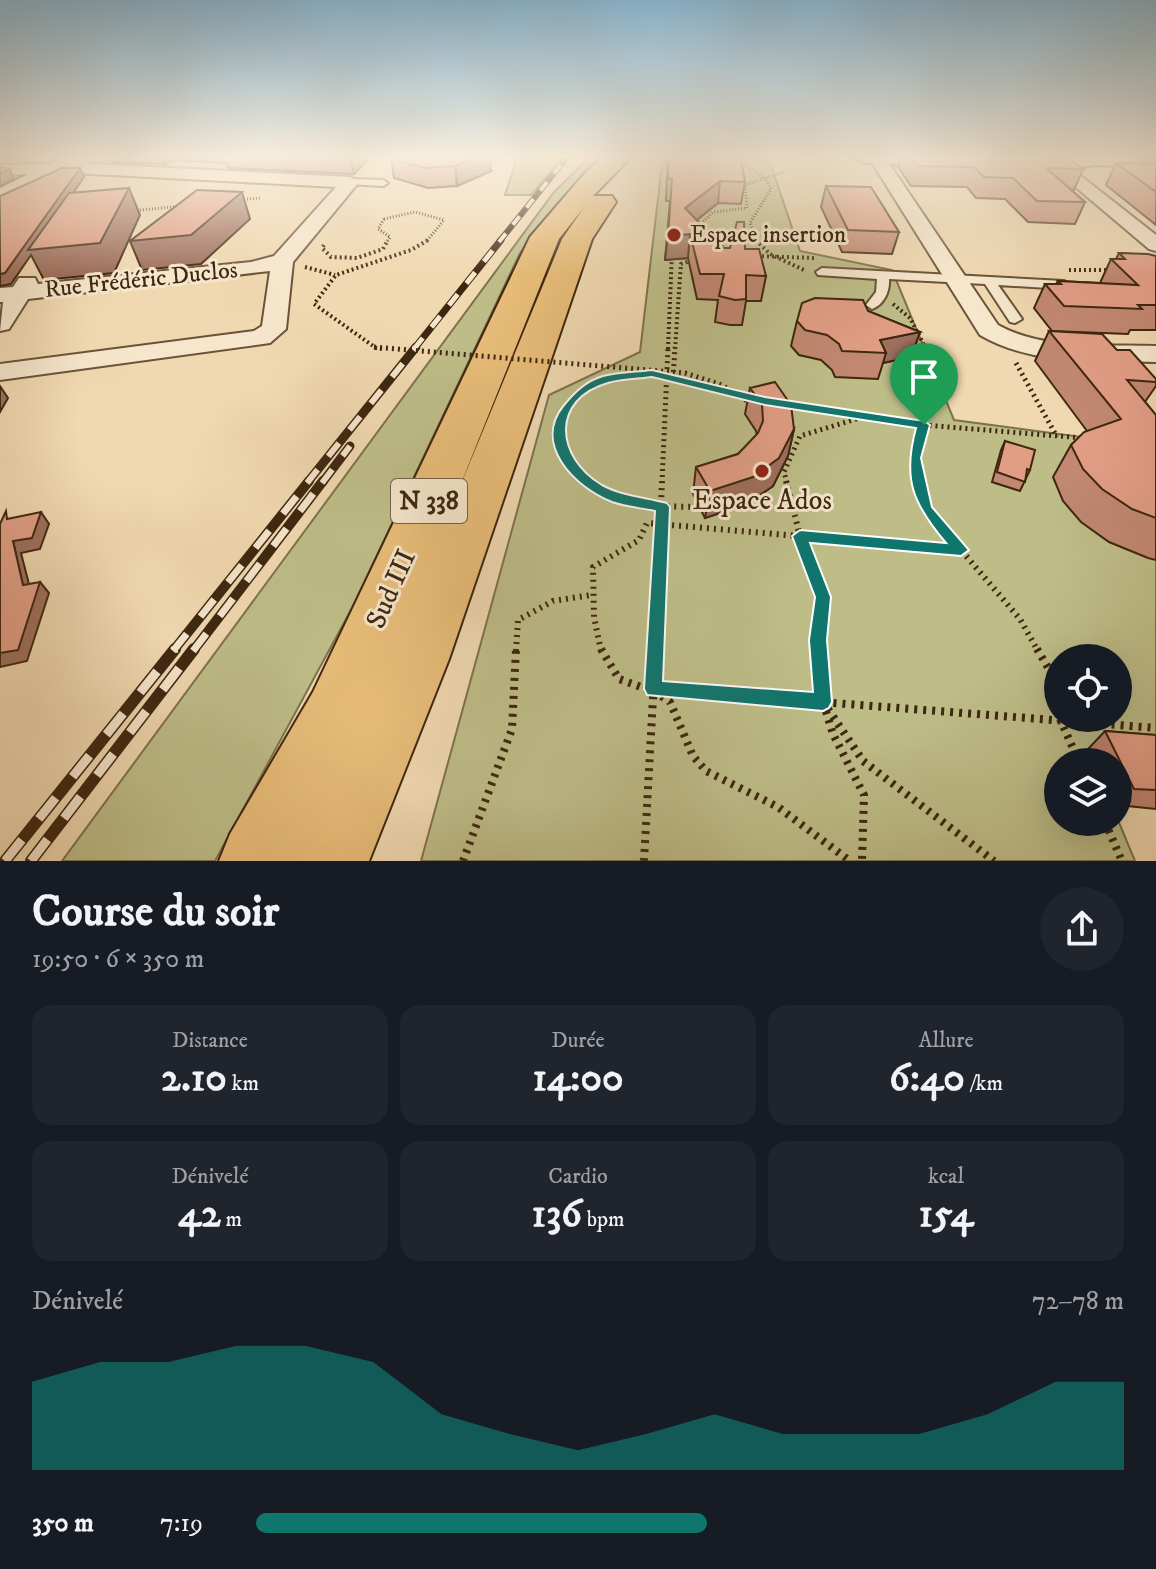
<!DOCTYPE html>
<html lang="fr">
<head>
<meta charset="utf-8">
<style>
  :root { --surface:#171b24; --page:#20242c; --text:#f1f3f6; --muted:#9ea1a6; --accent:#0f766e }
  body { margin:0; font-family:"IM FELL DW Pica",serif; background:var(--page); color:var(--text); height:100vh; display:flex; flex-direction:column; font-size:30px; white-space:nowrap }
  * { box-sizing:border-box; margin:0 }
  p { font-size:26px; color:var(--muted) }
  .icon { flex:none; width:44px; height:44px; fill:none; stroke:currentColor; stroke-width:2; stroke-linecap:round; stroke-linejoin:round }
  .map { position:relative; height:861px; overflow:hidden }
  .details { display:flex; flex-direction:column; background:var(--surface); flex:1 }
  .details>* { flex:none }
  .controls { position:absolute; left:1044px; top:644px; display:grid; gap:16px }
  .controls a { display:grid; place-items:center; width:88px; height:88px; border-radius:50%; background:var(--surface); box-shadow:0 8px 32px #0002; font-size:40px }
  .pin { position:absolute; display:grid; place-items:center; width:68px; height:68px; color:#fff; margin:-82px -34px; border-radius:50% 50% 50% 0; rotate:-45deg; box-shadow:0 0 8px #0007 }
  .pin .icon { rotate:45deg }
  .round { display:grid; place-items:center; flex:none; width:84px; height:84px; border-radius:42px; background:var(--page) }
  .headline { display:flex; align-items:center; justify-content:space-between; height:136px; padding:0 32px }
  h1 { font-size:44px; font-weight:700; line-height:60px }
  .stats { display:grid; grid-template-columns:repeat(3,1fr); gap:12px; height:136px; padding:8px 32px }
  .stats div { display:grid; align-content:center; border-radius:20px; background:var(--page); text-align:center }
  .stats b { font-size:40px; font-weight:700 }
  .stats small { font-size:22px; font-weight:400 }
  .stats p { font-size:22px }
  .chart { height:224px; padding:16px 32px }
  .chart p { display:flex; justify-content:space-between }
  .chart svg { width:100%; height:144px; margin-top:8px; fill:var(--accent); opacity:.7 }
  ul { padding:0 32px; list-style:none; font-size:26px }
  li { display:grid; grid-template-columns:128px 96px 1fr; align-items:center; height:60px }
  li i { height:20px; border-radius:10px; background:var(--accent) }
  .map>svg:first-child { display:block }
  .green { fill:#bebd88; stroke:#7e724c; stroke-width:2; fill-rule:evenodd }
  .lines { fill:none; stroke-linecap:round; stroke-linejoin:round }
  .lane-casing { stroke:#6a5338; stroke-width:4 }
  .street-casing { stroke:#6a5338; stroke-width:4 }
  .secondary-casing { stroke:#3e2710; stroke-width:4 }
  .highway-casing { stroke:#3e2710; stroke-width:4 }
  .path-far4 { stroke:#3e2710; stroke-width:3; stroke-dasharray:1 2; stroke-linecap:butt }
  .path-far3 { stroke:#3e2710; stroke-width:4; stroke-dasharray:2 3; stroke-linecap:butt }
  .path-far2 { stroke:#3e2710; stroke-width:5; stroke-dasharray:2 4; stroke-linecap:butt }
  .path-far1 { stroke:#3e2710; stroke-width:6; stroke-dasharray:2 5; stroke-linecap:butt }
  .path { stroke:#3e2710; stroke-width:8; stroke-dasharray:3 6; stroke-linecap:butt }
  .lane { fill:#f5e6cc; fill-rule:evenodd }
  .street { fill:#f5e6cc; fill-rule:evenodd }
  .secondary { fill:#f5e6cc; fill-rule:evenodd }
  .highway { fill:#e8bc78; fill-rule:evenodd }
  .rail-far4-casing { stroke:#3e2710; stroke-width:6 }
  .rail-far3-casing { stroke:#3e2710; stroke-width:7 }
  .rail-far2-casing { stroke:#3e2710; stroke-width:9 }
  .rail-far1-casing { stroke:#3e2710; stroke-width:10 }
  .rail-casing { stroke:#3e2710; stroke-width:12 }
  .rail-far4 { stroke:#f5e6cc; stroke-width:4; stroke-dasharray:11; stroke-linecap:butt }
  .rail-far3 { stroke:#f5e6cc; stroke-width:5; stroke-dasharray:14; stroke-linecap:butt }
  .rail-far2 { stroke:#f5e6cc; stroke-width:6; stroke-dasharray:17; stroke-linecap:butt }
  .rail-far1 { stroke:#f5e6cc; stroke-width:7; stroke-dasharray:22; stroke-linecap:butt }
  .rail { stroke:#f5e6cc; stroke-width:9; stroke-dasharray:27; stroke-linecap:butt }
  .path-bridge-far4 { stroke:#3e2710; stroke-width:3; stroke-dasharray:1 2; stroke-linecap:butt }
  .path-bridge-far3 { stroke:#3e2710; stroke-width:4; stroke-dasharray:2 3; stroke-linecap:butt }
  .path-bridge-far2 { stroke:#3e2710; stroke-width:5; stroke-dasharray:2 4; stroke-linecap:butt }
  .path-bridge-far1 { stroke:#3e2710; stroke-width:6; stroke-dasharray:2 5; stroke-linecap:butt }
  .path-bridge { stroke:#3e2710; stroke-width:8; stroke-dasharray:3 6; stroke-linecap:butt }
  .wall { fill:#c28872; stroke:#3e2710; stroke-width:2 }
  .shaded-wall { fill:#9e6f5d; stroke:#3e2710; stroke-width:2 }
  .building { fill:#e19e85; stroke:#3e2710; stroke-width:2 }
  .route { fill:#0f766e; stroke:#fff; stroke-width:2; fill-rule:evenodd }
  .poi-dot { fill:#8f2418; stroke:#f5e6cc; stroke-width:3 }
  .labels { text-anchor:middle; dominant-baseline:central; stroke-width:6; stroke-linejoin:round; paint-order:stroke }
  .far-poi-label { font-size:24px; fill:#3e2710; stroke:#f5e6cc; text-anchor:start }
  .far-street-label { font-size:24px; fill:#3e2710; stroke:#f5e6cc }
  .shield { fill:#f5e6cc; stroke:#756048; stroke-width:2 }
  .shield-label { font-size:26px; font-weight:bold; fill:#3e2710 }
  .poi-label { font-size:28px; fill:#3e2710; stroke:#f5e6cc }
  .street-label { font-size:28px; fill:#3e2710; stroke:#f5e6cc }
</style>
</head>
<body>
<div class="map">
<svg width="1156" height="861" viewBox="0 0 1156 861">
  <rect width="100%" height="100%" fill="#f0d8b0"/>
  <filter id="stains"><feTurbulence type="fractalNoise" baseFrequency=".0025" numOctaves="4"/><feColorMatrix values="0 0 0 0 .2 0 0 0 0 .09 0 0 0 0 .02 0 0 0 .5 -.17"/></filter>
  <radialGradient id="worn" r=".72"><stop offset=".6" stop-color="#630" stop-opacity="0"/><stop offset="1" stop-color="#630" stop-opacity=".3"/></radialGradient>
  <path class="green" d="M518 156H565L531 195H505Z
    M591 156H601L555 206 520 253 352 608 215 861H62L554 192Z
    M663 156 769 160 800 251 892 270 954 420 1156 447V752L1090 748 1095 762H1058V822L1118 820 1135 861H421L549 395 640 352ZM1058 658H1118V718H1058Z"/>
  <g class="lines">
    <g class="lane-casing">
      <path id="lane" d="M477 156H502C497 160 482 160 477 156Z
        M350 179 383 180 388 183 383 186 347 184 345 182Z
        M822 268 1064 281 1070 285 1064 289 998 285 1022 319 1015 323 1010 322 985 284 889 279C890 291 884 305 872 309L866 305 876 292 877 279 818 275 816 272Z"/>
    </g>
    <g class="street-casing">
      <path id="street" d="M868 156H884L998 325C1045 351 1104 344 1156 346V362C1097 360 1033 366 980 335Z
        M1058 158 1156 235V251L1149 249 1052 167V159Z
        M74 163 350 177 359 182 293 262 286 329 270 343 0 380V364L254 331 262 326 270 271 28 299 9 329 0 331 3 302H0V288L13 287 19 278H35L38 284 251 262 274 256 336 187 74 173 0 175V165Z"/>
    </g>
    <g class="secondary-casing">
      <path id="secondary" d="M65 156H96L93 161 0 206V188Z
        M852 156H1156V167L1095 165 1058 170 864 163Z"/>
    </g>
    <g class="highway-casing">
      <path id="highway" d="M605 156H632L593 196H612L616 202 592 239 449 659 369 861H219L230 834 313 692 530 237 586 172ZM585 206 562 239 454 501 559 239Z"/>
    </g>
    <path class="path-far4" d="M738 156 739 162 765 178 771 189 750 223 757 242
      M238 200 260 198
      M131 211 181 206
      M384 219 378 229 390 237 387 242
      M697 228 713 212 747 208 745 185 784 172"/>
    <path class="path-far3" d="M756 240 770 254 806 271
      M324 245 322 248 331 257 357 258 383 249 388 240
      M757 256 815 258
      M305 267 335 275
      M1069 270H1111
      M893 304 910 318 926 349
      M675 349 681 264 693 260"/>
    <path class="path-far2" d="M1016 363 1057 437
      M652 373 754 398
      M673 378 675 347
      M787 405 924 425 1083 438
      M787 483 784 472 800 436 866 416
      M920 483 915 458 924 425 926 389 939 375 925 347"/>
    <path class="path-far1" d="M786 481 800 536 823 597 819 651
      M920 481 925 508 1020 619 1038 651
      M516 651 518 620 553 601 591 595
      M601 651 594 617 593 567 639 540 647 523 961 550"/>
    <path class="path" d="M601 649 619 679 655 692 670 702 693 756 706 771 778 807 850 861
      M819 649 823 702 833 734 864 795 862 861
      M1037 649 1050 671 1058 709
      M654 689 1156 728
      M828 709 863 761 994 861
      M1060 719 1079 762
      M1105 822 1122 861
      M463 861 512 729 516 649
      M644 861 654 680"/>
    <use href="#lane" class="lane"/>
    <use href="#street" class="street"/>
    <use href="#secondary" class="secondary"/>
    <use href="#highway" class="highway"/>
    <g class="rail-far4-casing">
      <path id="rail-far4" d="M499 242 568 156"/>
    </g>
    <g class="rail-far3-casing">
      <path id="rail-far3" d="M414 349 501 240"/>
    </g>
    <g class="rail-far2-casing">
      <path id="rail-far2" d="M307 483 416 347
        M322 483 350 446"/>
    </g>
    <g class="rail-far1-casing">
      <path id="rail-far1" d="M173 651 309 481
        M193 651 323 481"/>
    </g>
    <g class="rail-casing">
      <path id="rail" d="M5 861 175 649
        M31 861 194 649"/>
    </g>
    <use href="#rail-far4" class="rail-far4"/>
    <use href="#rail-far3" class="rail-far3"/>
    <use href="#rail-far2" class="rail-far2"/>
    <use href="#rail-far1" class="rail-far1"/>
    <use href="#rail" class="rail"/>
    <path class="path-bridge-far4" d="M384 219 415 212 444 220 426 242"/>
    <path class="path-bridge-far3" d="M382 349 376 348 314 304 336 275 411 250 428 240
      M668 349 672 253"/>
    <path class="path-bridge-far2" d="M374 347 685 373 722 385 753 405
      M591 483C580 475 566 466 560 453 548 426 574 393 597 382 614 374 634 375 652 373
      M662 483 668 347"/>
    <path class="path-bridge-far1" d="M588 481C621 503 664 509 703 506
      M655 651 662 481"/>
    <path class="path-bridge" d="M654 680 655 649"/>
  </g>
  <path class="wall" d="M110 156H371L354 174 228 168 226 163 172 160 165 164 112 162Z
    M668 156H740L745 182 741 204 718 203 697 220 724 248 745 249 766 276 761 301H746L742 325H730L715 322 718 300 697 299 688 258 665 260 670 201H666Z
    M901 156H1066L1083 169 1074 190 1070 189 1085 202 1075 224 1028 222 1005 199 976 198 967 187 911 186 898 167Z
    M1145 156H1156V225L1106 185 1116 163 1141 164Z
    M391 159 491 171 457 186 428 188 394 178Z
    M826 186 899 232 892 254 842 252 821 207Z
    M1119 253 1156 256V330H1130L1128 334 1052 331 1034 308 1045 284H1056L1058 281 1100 283 1111 259H1116Z
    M868 311 920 332 911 357 883 363 878 379 835 377 832 370 821 360 799 355 791 346 797 321Z
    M1049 331 1117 350 1156 379V386L1145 402 1156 415V560L1148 558 1109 542 1081 522 1063 501 1053 477 1071 445 1087 431 1035 361Z
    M750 388 794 429 788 456 773 486 747 504 705 518 693 494 696 467 738 454 757 435 756 431 745 414Z
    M1005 441 1030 470 1020 491 992 482 1001 450Z
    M1105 731 1156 735V809L1118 805V762H1095L1089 748Z"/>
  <path class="shaded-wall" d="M162 156H171L172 160 165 164Z
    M350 156H371L354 174Z
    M480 156H490L491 171 457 186 455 166Z
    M80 168 84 177 35 250 129 188 140 215 114 273 44 280 31 255 11 284 0 286V274Z
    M9 169 14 178 0 186V174Z
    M720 181 718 203 683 231 685 208Z
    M242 192 250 219 201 264 142 270 130 241Z
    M690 234 688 258 665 260 668 236Z
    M920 332 911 357 883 363 886 353 880 340Z
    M0 386 8 398 0 412Z
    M794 429 788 456 773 486 747 504 705 518 710 491Z
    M41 512 49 524 40 549 21 553 32 596 23 585 13 541Z
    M40 582 49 593 27 661 0 667V653Z"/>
  <path class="building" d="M399 156H480L455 166 425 168 391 159Z
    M669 156H740L745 182 720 181 685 208 724 248H730L737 222H744L745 249H759L766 276 746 275V299L735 300 719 296 724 274H700L690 234 668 236 672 179H668Z
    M910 156H1066L1083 169 1046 168 1085 202 1037 201 1013 178 984 177 974 167 917 166Z
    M1116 163 1156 164V192Z
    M0 167 9 169 0 174Z
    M62 168H80L5 273 0 274V196Z
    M826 186 871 187 899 232 848 230Z
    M129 188 100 243 28 250 69 193Z
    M197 190 242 192 191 235 130 241Z
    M1119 253 1148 254 1156 256V305H1138L1142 309 1064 306 1045 284H1061L1058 281 1138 285 1111 259H1125Z
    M815 298 863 300 868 311 920 332 880 340 886 353 842 351 839 344 827 335 805 330 797 321 802 303Z
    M1049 331 1102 334 1117 350H1130L1156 379V382L1127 380 1156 415V518L1132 509 1102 489 1083 469 1071 445 1084 432 1121 419Z
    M775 382 791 405 794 429 779 458 753 477 710 491 696 467 738 454 758 433 763 421 762 404 750 388Z
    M1005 441 1035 450 1030 470 1027 469 1025 482 997 472Z
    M6 511 7 519 41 512 32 538 13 541 23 585 40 582 18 650 0 653V524Z
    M1105 731 1156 735V790L1134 789Z"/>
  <linearGradient id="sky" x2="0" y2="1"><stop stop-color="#89b6d1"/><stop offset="0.57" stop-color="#f8eddb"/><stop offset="1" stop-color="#f8eddb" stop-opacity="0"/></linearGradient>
  <rect width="1156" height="276" fill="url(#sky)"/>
  <path class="route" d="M652 370 765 397 924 421 930 425 921 458 932 507 969 550 961 556 810 543 831 597 827 640 832 702 829 708 823 711 647 695 644 689 655 511C641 508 626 507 612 502 574 487 532 444 564 405 575 392 586 381 603 376 618 372 636 372 652 370ZM652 377 765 405 916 428C902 479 913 504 946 543L800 530 792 536 815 597 809 640 813 692 663 681 670 507 667 503C645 497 622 496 602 485 555 457 551 399 608 383 622 379 638 379 652 377Z"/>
  <g class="poi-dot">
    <circle cx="674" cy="235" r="8"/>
    <circle cx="762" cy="471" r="8"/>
  </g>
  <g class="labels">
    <g class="far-poi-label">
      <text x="690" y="235">Espace insertion</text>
    </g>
    <g class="far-street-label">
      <text transform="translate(141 280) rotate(-6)">Rue Frédéric Duclos</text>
    </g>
    <rect class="shield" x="391" y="479" width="76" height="44" rx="6"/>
    <g class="shield-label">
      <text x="429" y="501">N 338</text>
    </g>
    <g class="poi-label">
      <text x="762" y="500">Espace Ados</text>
    </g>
    <g class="street-label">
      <text transform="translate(391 589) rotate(-66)">Sud III</text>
    </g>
  </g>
  <rect width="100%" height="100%" filter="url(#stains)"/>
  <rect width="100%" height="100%" fill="url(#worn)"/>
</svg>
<div class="controls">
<a><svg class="icon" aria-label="locate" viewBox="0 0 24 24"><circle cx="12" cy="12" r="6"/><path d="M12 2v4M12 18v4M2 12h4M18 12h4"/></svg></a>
<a><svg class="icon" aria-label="layers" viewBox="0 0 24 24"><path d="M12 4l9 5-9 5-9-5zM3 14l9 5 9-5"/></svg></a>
</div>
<div class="pin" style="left:924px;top:425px;background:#1e9e55"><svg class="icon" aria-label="arrive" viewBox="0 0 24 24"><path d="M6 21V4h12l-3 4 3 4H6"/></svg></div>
</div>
<section class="details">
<div class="headline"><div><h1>Course du soir</h1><p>19:50 · 6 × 350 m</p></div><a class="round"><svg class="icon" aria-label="share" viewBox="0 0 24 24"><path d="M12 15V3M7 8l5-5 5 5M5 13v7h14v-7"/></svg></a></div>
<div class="stats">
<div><p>Distance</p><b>2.10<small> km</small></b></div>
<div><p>Durée</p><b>14:00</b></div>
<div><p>Allure</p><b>6:40<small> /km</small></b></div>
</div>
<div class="stats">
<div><p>Dénivelé</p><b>42<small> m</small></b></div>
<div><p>Cardio</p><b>136<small> bpm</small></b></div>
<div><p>kcal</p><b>154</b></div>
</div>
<div class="chart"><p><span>Dénivelé</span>72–78 m</p>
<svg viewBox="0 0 160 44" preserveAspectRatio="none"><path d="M0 44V17L10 11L20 11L30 6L40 6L50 11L60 27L70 33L80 38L90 33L100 27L110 33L120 33L130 33L140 27L150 17L160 17V44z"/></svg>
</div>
<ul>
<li><b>350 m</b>7:19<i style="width:52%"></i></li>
</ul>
</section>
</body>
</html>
